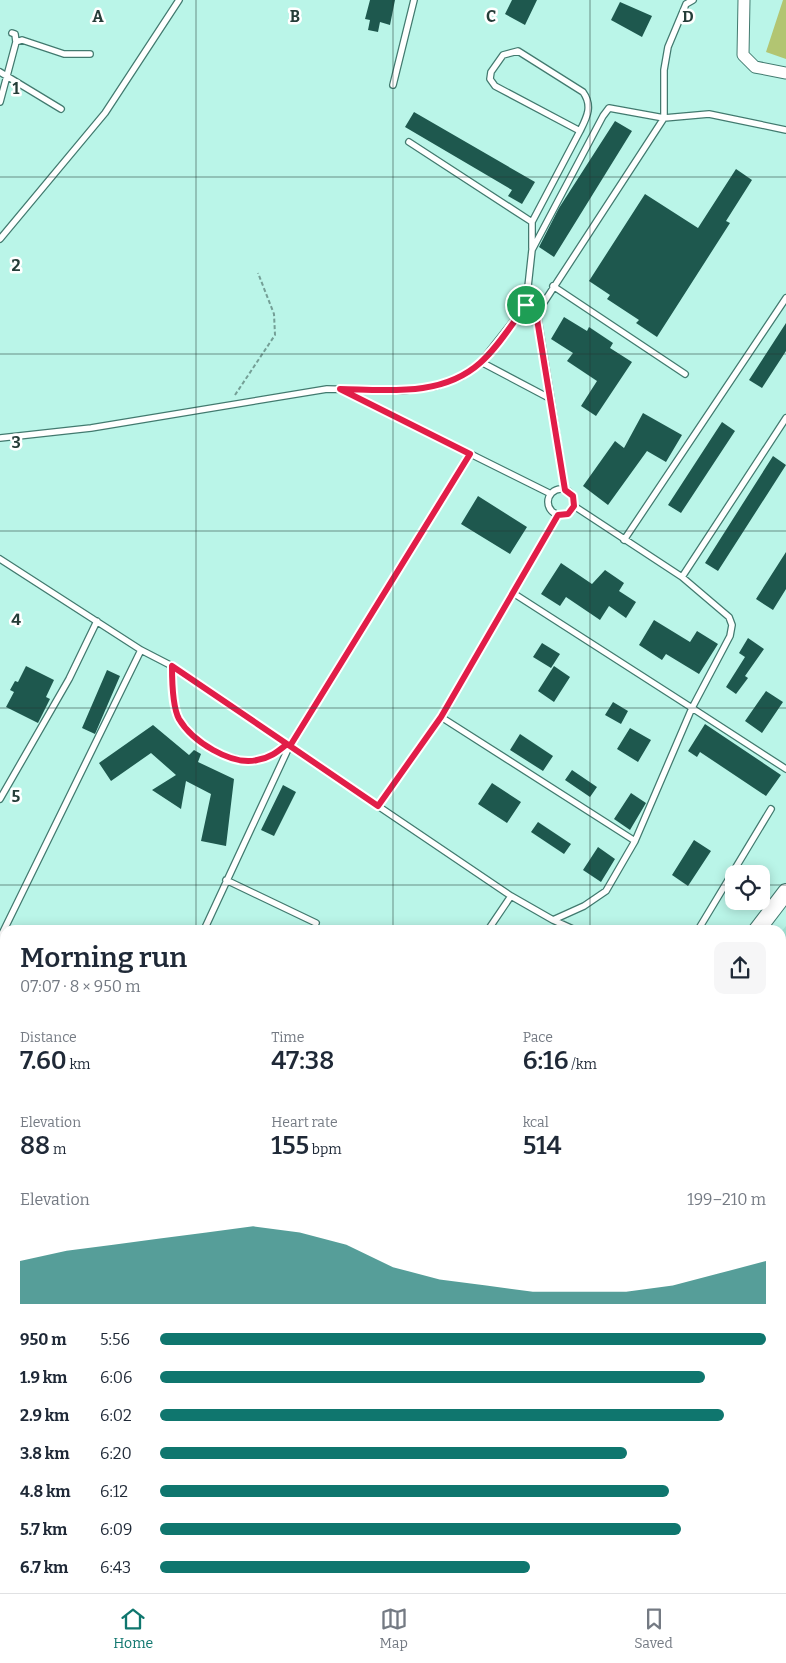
<!DOCTYPE html>
<html lang="en">
<head>
<meta charset="utf-8">
<style>
  :root { --surface:#fff; --page:#f6f6f7; --text:#1f2937; --muted:#747a83; --line:#e0e1e3; --accent:#0f766e }
  body { margin:0; font-family:Bitter,serif; background:var(--page); color:var(--text); height:100vh; display:flex; flex-direction:column; font-size:19px; white-space:nowrap }
  * { box-sizing:border-box; margin:0 }
  p { font-size:16px; color:var(--muted) }
  .icon { flex:none; width:28px; height:28px; fill:none; stroke:currentColor; stroke-width:2; stroke-linecap:round; stroke-linejoin:round }
  .map { position:relative; flex:1; overflow:hidden }
  .side { position:absolute; left:0px; top:925px; width:786px; height:669px; display:flex; flex-direction:column; background:var(--surface); border-radius:15px 15px 0 0; box-shadow:0 2px 12px #0003 }
  .side>* { flex:none }
  .tools { position:absolute; left:725px; top:865px; display:grid; gap:10px }
  .tools a { display:grid; place-items:center; width:45px; height:45px; border-radius:10px; background:var(--surface); box-shadow:0 2px 12px #0003; font-size:25px }
  .pin { position:absolute; display:grid; place-items:center; width:42px; height:42px; color:#fff; margin:-21px; border:2px solid #fff; border-radius:50%; box-shadow:0 1px 5px #0007 }
  .round { display:grid; place-items:center; flex:none; width:52px; height:52px; border-radius:10px; background:var(--page) }
  .overview { display:flex; align-items:center; justify-content:space-between; height:85px; padding:0 20px }
  h1 { font-size:28px; font-weight:600; line-height:38px }
  .figures { display:grid; grid-template-columns:repeat(3,1fr); gap:8px; height:85px; padding:5px 20px }
  .figures div { display:grid; align-content:center }
  .figures b { font-size:25px; font-weight:600 }
  .figures small { font-size:14px; font-weight:400 }
  .figures p { font-size:14px }
  .chart { height:140px; padding:10px 20px }
  .chart p { display:flex; justify-content:space-between }
  .chart svg { width:100%; height:90px; margin-top:5px; fill:var(--accent); opacity:.7 }
  ul { padding:0 20px; list-style:none; font-size:16px }
  li { display:grid; grid-template-columns:80px 60px 1fr; align-items:center; height:38px }
  li i { height:12px; border-radius:6px; background:var(--accent) }
  .dock { display:flex; justify-content:space-around; align-items:center; height:70px; border-top:1px solid var(--line); background:var(--surface); font-size:14px; color:var(--muted) }
  .dock a { display:grid; justify-items:center; gap:2px }
  .dock .current { color:var(--accent) }
  .map>svg:first-child { display:block }
  .built { fill:#a5e8d9 }
  .green { fill:#b2c572 }
  .lines { fill:none; stroke-linecap:round; stroke-linejoin:round }
  .taxiway { stroke:#85b4aa; stroke-width:32 }
  .building { fill:#1e584e }
  .lane-casing { stroke:#427a6f; stroke-width:8 }
  .street-casing { stroke:#427a6f; stroke-width:13 }
  .secondary-casing { stroke:#427a6f; stroke-width:18 }
  .path { stroke:#749f96; stroke-width:2; stroke-dasharray:4 2.5; stroke-linecap:butt }
  .lane { stroke:#fff; stroke-width:5.5 }
  .street { stroke:#fff; stroke-width:11 }
  .secondary { stroke:#fff; stroke-width:16 }
  .route-casing { stroke:#fff; stroke-width:10 }
  .route { stroke:#e11d48; stroke-width:6 }
  .grid { fill:none; stroke:#253d38; stroke-width:1; stroke-opacity:0.55 }
  .grid-label { font-size:16px; text-anchor:middle; font-weight:bold; fill:#253d38; stroke:#fff; stroke-width:5; stroke-linejoin:round; paint-order:stroke }
</style>
</head>
<body>
<div class="map">
<svg width="786" height="1593" viewBox="0 0 786 1593">
  <rect width="100%" height="100%" fill="#baf5e8"/>
  <path class="built" d="M786 926V1593H384L388 1589H781V932Z"/>
  <path class="green" d="M783 0H786V59L766 52Z
    M786 1534V1593H739L742 1589H781V1540Z
    M248 1589H340L337 1593H255Z"/>
  <g class="lines">
    <path class="taxiway" d="M781 1398 786 1392
      M781 1510 786 1504
      M646 1593 650 1589
      M717 1593 721 1589"/>
  </g>
  <path class="building" d="M370 0H395L390 25 380 22 378 32 368 30 370 20 365 19Z
    M512 0H537L525 25 505 14Z
    M620 2 652 16 642 37 611 20Z
    M414 112 535 182 522 204 508 196 512 190 405 127Z
    M615 121 632 131 554 257 539 247 559 208Z
    M736 169 752 180 726 221 730 223 657 337 636 323 639 320 607 299 610 295 589 281 645 194 698 228Z
    M564 317 587 331 589 327 613 343 610 348 632 362 596 416 581 406 597 381 567 361 573 353 551 339Z
    M786 323V351L762 388 749 380Z
    M643 413 682 435 666 462 647 451 608 505 583 486 615 441 624 448Z
    M722 422 735 431 681 513 668 505Z
    M773 456 786 465 718 571 705 563Z
    M478 496 527 527 510 554 461 524Z
    M786 552V589L773 610 756 599Z
    M561 563 592 584 605 570 624 583 619 591 636 602 626 618 609 606 600 620 566 597 560 606 541 594Z
    M654 620 690 642 697 631 718 644 699 674 666 654 662 660 639 645Z
    M748 638 764 649 745 676 748 678 736 694 726 687 745 657 739 653Z
    M542 643 560 654 551 668 533 657Z
    M26 666 54 680 46 697 50 699 38 723 6 707 14 692 10 690 15 681 18 682Z
    M554 666 570 677 554 702 538 691Z
    M107 670 120 676 95 734 82 728Z
    M766 691 783 702 762 733 745 721Z
    M613 702 628 711 621 724 605 715Z
    M705 724 781 775 766 796 700 752 697 757 688 751Z
    M153 725 189 755 194 750 201 754 198 762 234 779 226 846 201 841 211 794 186 781 181 809 152 790 176 775 151 753 111 781 99 763Z
    M630 728 651 740 638 762 617 749Z
    M520 734 553 756 543 771 510 750Z
    M572 770 597 787 590 797 565 780Z
    M492 783 521 802 507 823 478 804Z
    M283 785 296 792 274 836 261 830Z
    M631 793 646 803 630 830 614 819Z
    M538 822 571 844 564 854 531 832Z
    M694 840 711 851 688 886 672 875Z
    M598 847 615 859 601 882 583 870Z"/>
  <g class="lines">
    <g class="lane-casing">
      <path id="lane" d="M16 42 22 40 64 54H90
        M0 72 61 109
        M393 85 414 0
        M0 102 16 42 15 34 12 33
        M409 142 532 222V248
        M532 222 580 131 495 86 490 79 491 72 503 55 518 51 583 92C593 106 587 117 580 131
        M0 239 105 113 179 0
        M553 286 685 374
        M526 305 537 313 551 399
        M537 313 664 118V70L668 47 686 4 693 0
        M481 362 551 399 565 490
        M342 390 551 494
        M0 438 91 428 327 389 402 391 437 386 461 377 481 362 526 305 532 250 603 116 609 108 664 118 709 114 786 130
        M548 502a13 13 0 1 1 26 0a13 13 0 1 1-26 0Z
        M574 506 682 577 729 617 732 625 730 636 692 708 786 769
        M624 540 786 298
        M0 559 141 650 172 666 378 806
        M682 577 786 418
        M513 593 692 708 635 841 606 891 584 906 553 920 511 896 378 806 441 717 558 515
        M172 666C172 680 172 706 179 719 192 741 231 765 257 760 270 758 277 752 287 744
        M441 717 635 841
        M0 799 69 679 97 621
        M226 880 316 923
        M553 920 575 930
        M204 930 289 747 470 454
        M488 930 511 896
        M698 930 771 809
        M0 938 141 650
        M0 1053 5 1055
        M393 1593 396 1589"/>
    </g>
    <g class="street-casing">
      <path id="street" d="M744 0 743 55 755 67 786 73
        M0 1066 5 1069
        M0 1154 5 1156
        M0 1267 5 1255
        M0 1507 5 1547
        M6 1589 13 1591
        M20 1589 31 1593
        M178 1589 184 1593"/>
    </g>
    <g class="secondary-casing">
      <path id="secondary" d="M757 930 786 892
        M358 1593 362 1589"/>
    </g>
    <path class="path" d="M235 395 275 335 274 314 258 273"/>
    <use href="#lane" class="lane"/>
    <use href="#street" class="street"/>
    <use href="#secondary" class="secondary"/>
  </g>
  <g class="lines">
    <g class="route-casing">
      <path id="route" d="M526 305C512 324 498 347 480 363 442 397 388 390 340 389L470 454 290 746 287 744 172 666C172 680 172 706 179 719 192 741 231 766 257 760 270 758 277 752 287 744L290 746 378 806 441 717 558 515 568 514 574 506 573 496 565 490 536 313 526 305"/>
    </g>
    <use href="#route" class="route"/>
  </g>
  <path class="grid" d="M196 0V930M393 0V930M590 0V930M0 177H786M0 354H786M0 531H786M0 708H786M0 885H734M761 885H786M0 1062H5M781 1062H786M0 1239H5M781 1239H786M0 1416H5M781 1416H786M196 1589V1593M393 1589V1593M590 1589V1593"/>
  <g class="grid-label">
    <text x="98" y="22">A</text>
    <text x="295" y="22">B</text>
    <text x="491" y="22">C</text>
    <text x="688" y="22">D</text>
    <text x="16" y="94">1</text>
    <text x="16" y="271">2</text>
    <text x="16" y="448">3</text>
    <text x="16" y="625">4</text>
    <text x="16" y="802">5</text>
  </g>
</svg>
<div class="tools">
<a><svg class="icon" aria-label="locate" viewBox="0 0 24 24"><circle cx="12" cy="12" r="6"/><path d="M12 2v4M12 18v4M2 12h4M18 12h4"/></svg></a>
</div>
<div class="pin" style="left:526px;top:305px;background:#1e9e55"><svg class="icon" aria-label="arrive" viewBox="0 0 24 24"><path d="M6 21V4h12l-3 4 3 4H6"/></svg></div>
<section class="side">
<div class="overview"><div><h1>Morning run</h1><p>07:07 · 8 × 950 m</p></div><a class="round"><svg class="icon" aria-label="share" viewBox="0 0 24 24"><path d="M12 15V3M7 8l5-5 5 5M5 13v7h14v-7"/></svg></a></div>
<div class="figures">
<div><p>Distance</p><b>7.60<small> km</small></b></div>
<div><p>Time</p><b>47:38</b></div>
<div><p>Pace</p><b>6:16<small> /km</small></b></div>
</div>
<div class="figures">
<div><p>Elevation</p><b>88<small> m</small></b></div>
<div><p>Heart rate</p><b>155<small> bpm</small></b></div>
<div><p>kcal</p><b>514</b></div>
</div>
<div class="chart"><p><span>Elevation</span>199–210 m</p>
<svg viewBox="0 0 160 44" preserveAspectRatio="none"><path d="M0 44V23L10 18L20 15L30 12L40 9L50 6L60 9L70 15L80 26L90 32L100 35L110 38L120 38L130 38L140 35L150 29L160 23V44z"/></svg>
</div>
<ul>
<li><b>950 m</b>5:56<i style="width:100%"></i></li>
<li><b>1.9 km</b>6:06<i style="width:90%"></i></li>
<li><b>2.9 km</b>6:02<i style="width:93%"></i></li>
<li><b>3.8 km</b>6:20<i style="width:77%"></i></li>
<li><b>4.8 km</b>6:12<i style="width:84%"></i></li>
<li><b>5.7 km</b>6:09<i style="width:86%"></i></li>
<li><b>6.7 km</b>6:43<i style="width:61%"></i></li>
</ul>
</section>
</div>
<nav class="dock">
<a class="current"><svg class="icon" aria-label="home" viewBox="0 0 24 24"><path d="M3 11l9-7 9 7M6 9v11h12V9"/></svg>Home</a>
<a><svg class="icon" aria-label="map" viewBox="0 0 24 24"><path d="M3 6l6-2 6 2 6-2v14l-6 2-6-2-6 2zM9 4v14M15 6v14"/></svg>Map</a>
<a><svg class="icon" aria-label="saved" viewBox="0 0 24 24"><path d="M7 4h10v16l-5-4-5 4z"/></svg>Saved</a>
</nav>
</body>
</html>
